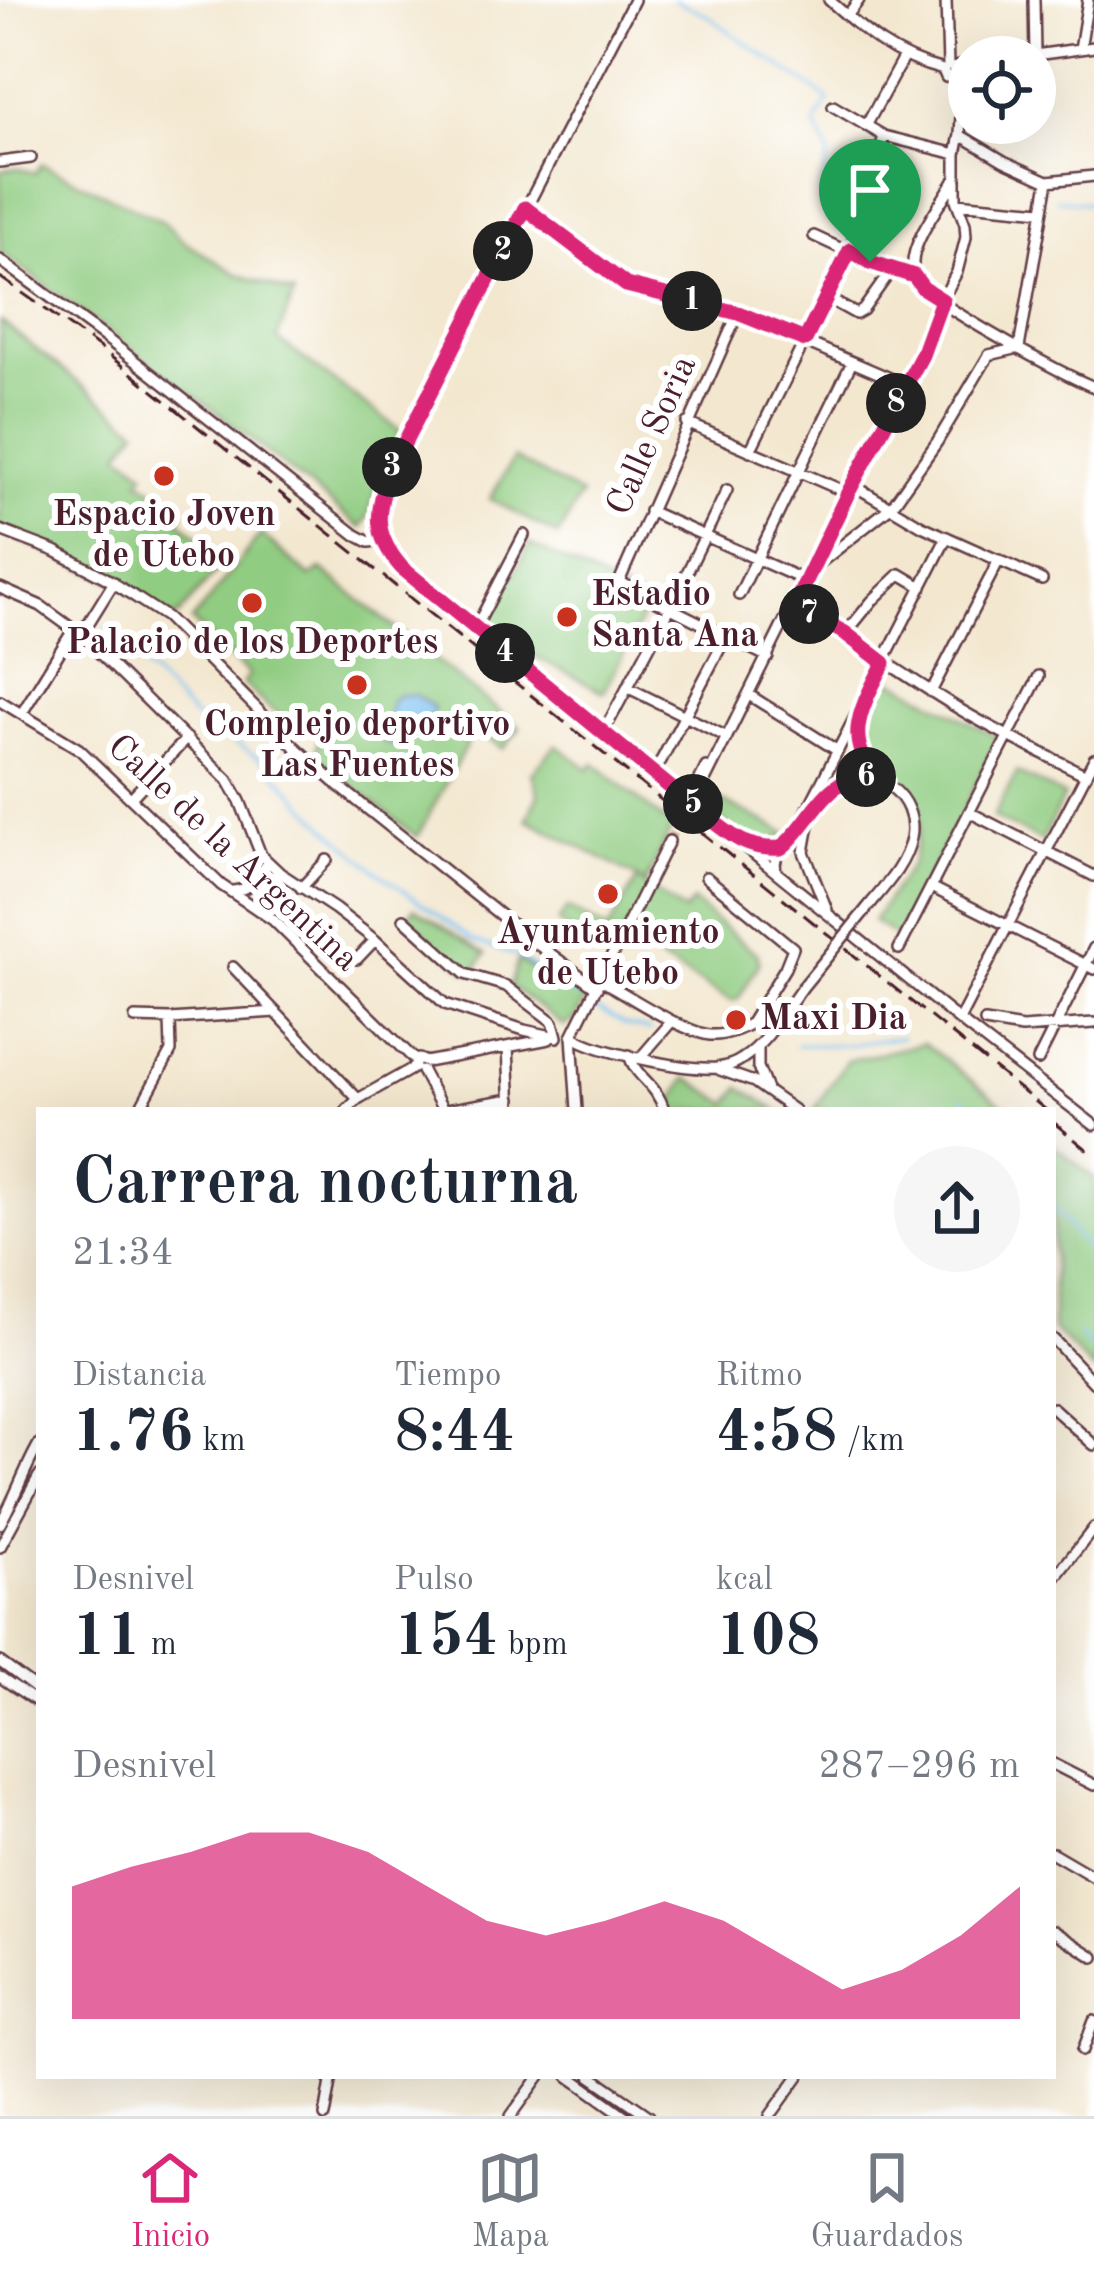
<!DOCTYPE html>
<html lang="es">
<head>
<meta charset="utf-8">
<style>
  :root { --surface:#fff; --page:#f6f6f7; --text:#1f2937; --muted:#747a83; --line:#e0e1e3; --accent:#db2777 }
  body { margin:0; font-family:"Old Standard TT",serif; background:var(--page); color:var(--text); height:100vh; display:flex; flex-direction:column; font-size:45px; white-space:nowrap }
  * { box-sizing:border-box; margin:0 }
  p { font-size:39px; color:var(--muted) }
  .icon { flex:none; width:66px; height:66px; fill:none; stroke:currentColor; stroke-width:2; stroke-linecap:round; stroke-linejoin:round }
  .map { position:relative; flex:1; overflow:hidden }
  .drawer { position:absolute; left:36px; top:1107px; width:1020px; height:972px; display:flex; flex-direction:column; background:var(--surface); border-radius:0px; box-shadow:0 12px 48px #0002 }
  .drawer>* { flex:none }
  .controls { position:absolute; left:948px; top:36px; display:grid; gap:24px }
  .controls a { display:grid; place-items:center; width:108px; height:108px; border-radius:50%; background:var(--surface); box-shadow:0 12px 48px #0002; font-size:60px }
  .pin { position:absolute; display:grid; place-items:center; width:102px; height:102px; color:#fff; margin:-123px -51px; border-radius:50% 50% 50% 0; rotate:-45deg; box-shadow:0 0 12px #0007 }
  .pin .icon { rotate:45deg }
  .km { position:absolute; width:60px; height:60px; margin:-30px; border-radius:50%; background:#222; color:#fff; font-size:33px; line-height:60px; text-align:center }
  .round { display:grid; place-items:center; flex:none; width:126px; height:126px; border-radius:63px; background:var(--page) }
  .overview { display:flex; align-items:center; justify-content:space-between; height:204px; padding:0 36px }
  h1 { font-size:66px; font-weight:700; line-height:90px }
  .stats { display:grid; grid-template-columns:repeat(3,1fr); gap:18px; height:204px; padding:12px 36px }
  .stats div { display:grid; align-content:center }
  .stats b { font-size:60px; font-weight:700 }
  .stats small { font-size:33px; font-weight:400 }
  .stats p { font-size:33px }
  .chart { height:336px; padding:24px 36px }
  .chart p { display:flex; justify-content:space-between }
  .chart svg { width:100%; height:216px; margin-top:12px; fill:var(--accent); opacity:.7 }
  .menu { display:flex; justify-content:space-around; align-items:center; height:168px; border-top:3px solid var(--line); background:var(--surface); font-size:33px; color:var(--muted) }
  .menu a { display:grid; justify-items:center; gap:6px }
  .menu .current { color:var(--accent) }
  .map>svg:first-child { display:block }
  .green { fill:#90cc81; stroke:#6d7656; stroke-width:3 }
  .water { fill:#78c0f0; stroke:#61708e; stroke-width:3 }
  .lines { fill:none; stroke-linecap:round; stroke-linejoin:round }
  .stream { stroke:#78c0f0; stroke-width:3 }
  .minor-tunnel { stroke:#d1bfae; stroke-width:9; stroke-dasharray:9 4.5; stroke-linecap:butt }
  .minor-casing { stroke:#633d44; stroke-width:14 }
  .minor { stroke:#fff; stroke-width:9 }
  .rail { stroke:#4a1f2b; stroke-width:3; stroke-dasharray:18 9; stroke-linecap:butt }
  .minor-bridge-casing { stroke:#633d44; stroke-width:14; stroke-linecap:butt }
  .minor-bridge { stroke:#fff; stroke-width:9 }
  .route-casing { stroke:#fff; stroke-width:24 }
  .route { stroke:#db2777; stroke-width:15 }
  .poi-dot { fill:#c8321e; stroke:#fff; stroke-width:4.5 }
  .labels { text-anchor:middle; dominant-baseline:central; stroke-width:12; stroke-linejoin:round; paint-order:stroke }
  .street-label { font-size:36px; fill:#4a1f2b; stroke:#fff }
  .poi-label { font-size:36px; font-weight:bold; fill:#4a1f2b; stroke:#fff }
</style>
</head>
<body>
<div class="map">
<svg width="1094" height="2116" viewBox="0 0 1094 2116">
  <rect width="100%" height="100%" fill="#fff"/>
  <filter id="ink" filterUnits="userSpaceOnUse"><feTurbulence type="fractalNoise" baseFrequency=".00833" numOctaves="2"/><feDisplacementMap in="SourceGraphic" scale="24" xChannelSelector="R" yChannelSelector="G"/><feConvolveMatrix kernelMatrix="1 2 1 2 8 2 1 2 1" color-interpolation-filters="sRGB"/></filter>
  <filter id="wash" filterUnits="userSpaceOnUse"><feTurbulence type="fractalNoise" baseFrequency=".004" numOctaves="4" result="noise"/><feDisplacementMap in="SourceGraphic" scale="48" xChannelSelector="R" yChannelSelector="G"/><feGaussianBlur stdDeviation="2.7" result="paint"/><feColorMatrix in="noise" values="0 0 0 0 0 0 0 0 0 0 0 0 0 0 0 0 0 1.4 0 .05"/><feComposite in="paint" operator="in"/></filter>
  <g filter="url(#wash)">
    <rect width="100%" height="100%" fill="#f3e7cf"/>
    <path class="green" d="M42 164 163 222 186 243 237 274 294 294 277 339 401 431 379 479 370 513 361 528 218 413 0 252V170L17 168 35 173Z
      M0 321 138 429 120 453 145 472 140 480 169 501 173 499 177 502 175 506 183 512 179 520 226 560 178 616 166 617 122 586 0 530Z
      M514 458 581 495 558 536 490 499Z
      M261 534 310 577 321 569 520 728 503 749 475 729 417 837 316 757 320 725C276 715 274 716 243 683L249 675 192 621Z
      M530 544 649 604 604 692 505 641 486 627Z
      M889 678 999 738 899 938 873 921 912 863 920 828 916 808 906 789 887 776 871 757 865 740 866 721Z
      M556 745 589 769 594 763 672 827 646 882 639 881 684 912 693 902 758 955 759 964 738 999 731 1001 614 933 604 953 558 923 567 908 608 930 638 878 527 819 539 795 532 773Z
      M1017 772 1064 796 1042 841 993 817Z
      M707 793 788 834 767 845C744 840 708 818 707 793Z
      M414 908 486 954 473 973 466 971 407 919Z
      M518 960 559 987 566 976 588 995 574 1020 564 1026 510 986Z
      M924 1043 1009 1110H814L846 1061Z
      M687 1078 729 1104 740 1087 776 1110H673L671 1104Z
      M1053 1145 1094 1178V1371L1053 1329Z"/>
    <path class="water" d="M399 695H415L433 707 432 715 424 723 407 722 402 746 384 743 392 700Z"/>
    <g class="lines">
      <path class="stream" d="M674 0C684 7 698 8 708 16 748 45 788 72 829 99L815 124 829 154 820 195 855 211
        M1057 199 1094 204
        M105 628 194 717 264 761 319 820 374 869 473 940 517 956 577 997
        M597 1009 626 1025 650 1030
        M797 1045H848L902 1037
        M963 1098 973 1110
        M1053 1206 1094 1258
        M1080 1335 1094 1352"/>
    </g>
  </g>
  <g filter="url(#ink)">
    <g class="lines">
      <path class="minor-tunnel" d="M669 841 696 787"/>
      <g class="minor-casing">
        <path id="minor" d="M634 0 390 471C384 489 377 507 379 527 384 566 446 605 475 629L959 1020 1094 1125
          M829 0C866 33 893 57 943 70L946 77 952 76
          M946 0 948 66
          M1034 0 1035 55
          M847 16 859 0
          M1080 49 1088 0
          M1020 57 1094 47
          M953 68 969 63
          M833 106 884 136 956 154
          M866 126 903 58
          M960 135 1004 161 1048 181 1094 176
          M0 162 31 158
          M954 181C942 202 912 241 913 264 913 270 914 276 918 282 932 304 1065 376 1094 387
          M957 203 1042 211
          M525 208 626 285 738 313 906 385
          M814 236 870 262 914 276
          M0 260 107 339 356 535 369 542 382 540
          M827 298 856 314 863 310 888 275V268
          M738 313 619 582 768 657
          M1019 348 1048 181
          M687 423 848 493
          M750 451 850 250 884 136
          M853 485 922 526 1042 580
          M649 511 806 581
          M0 530 55 551 106 578 166 617 295 747 340 787 529 938 597 988
          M816 566 892 506 937 442 989 355 1019 348
          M0 588 41 606 81 635 228 780 240 801 261 855 280 873 335 909 375 940 445 1004 524 1030 557 1037
          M739 595 852 362
          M795 606C852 637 904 676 961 710 1001 734 1044 754 1086 775
          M475 629 524 535
          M846 633 872 601 900 574 922 587
          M81 635 114 582
          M627 687 727 737
          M931 692 999 560
          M749 695 838 751
          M0 701 79 749 221 885 273 920 416 1061
          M22 713 73 630
          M859 719C856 744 862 761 880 779
          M603 733 669 610 727 490
          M654 774 726 637
          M696 787 706 767
          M132 797 187 738
          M693 805 848 493 922 355 942 300 957 272 966 237 965 224 956 200V154L960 135 962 95 952 76
          M969 812 1094 876
          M810 819 804 852 827 910
          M794 836 947 537
          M776 871C771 851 790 840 803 827 816 813 822 793 839 783 876 762 919 798 911 838 906 863 888 883 872 902
          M931 887 1094 969
          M301 888 327 860
          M233 891C251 889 261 878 267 862
          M263 911 262 890 271 877 284 876
          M404 919 465 974 506 986 553 1022 557 1037
          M899 949 1039 676
          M357 959 375 940
          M233 967 358 1099
          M601 980C624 993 690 1037 715 1035 726 1035 742 1029 751 1023L785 968 793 948 706 877
          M135 1018 170 1019 276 1012
          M959 1020 1094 759
          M985 1022 1022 1028 1094 1023
          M572 1036C598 1053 685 1070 716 1068 726 1067 735 1064 742 1059 767 1043 785 1011 802 988
          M758 1046V1067L767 1090
          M508 1047 511 1110
          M629 1055C636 1079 656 1082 664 1110
          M641 1057 672 1021
          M1038 1060 1094 948
          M415 1063 419 1059 426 1062 549 1039
          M720 1070 754 1082 794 1110
          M422 1071 443 1110
          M139 1110 171 1051 170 1019
          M347 1110 358 1099 415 1067
          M446 1110 511 1099
          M577 1110 572 1036 669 841
          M1053 1339 1094 1383
          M1053 1408 1094 1445
          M0 1524C15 1498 24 1470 39 1444
          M0 1547 39 1476
          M1053 1580 1094 1528
          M0 1662 39 1691
          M0 1677 39 1703
          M1053 1764 1094 1785
          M1053 1853 1094 1877
          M1053 1931 1094 1957
          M1083 2050 1094 2021
          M569 2076 625 2116
          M591 2076 649 2116
          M325 2116 332 2076
          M511 2116 540 2076
          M770 2116 799 2076"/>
      </g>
      <use href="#minor" class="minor"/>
      <path class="rail" d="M0 277 100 348 1046 1110
        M1053 1122 1094 1155"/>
      <g class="minor-bridge-casing">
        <path id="minor-bridge" d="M802 988 872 902"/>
      </g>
      <use href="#minor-bridge" class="minor-bridge"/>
    </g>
  </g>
  <g class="lines" filter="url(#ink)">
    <g class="route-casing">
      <path id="route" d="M525 208 626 285 738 313 805 340 850 250 870 262 914 276 923 288 942 300 922 355 848 493 794 606 845 633 884 663C862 706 838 744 884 782 829 761 816 820 781 848 747 851 729 834 704 814L702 791 693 806 402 568C372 534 376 512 390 471Z"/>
    </g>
    <use href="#route" class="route"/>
  </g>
  <g class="poi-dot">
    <circle cx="164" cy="476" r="12"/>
    <circle cx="252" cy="603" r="12"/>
    <circle cx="567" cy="617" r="12"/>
    <circle cx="357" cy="685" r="12"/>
    <circle cx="608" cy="894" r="12"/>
    <circle cx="736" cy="1020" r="12"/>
  </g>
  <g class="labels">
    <g class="street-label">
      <text transform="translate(653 436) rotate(-66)">Calle Soria</text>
      <text transform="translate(232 854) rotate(43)">Calle de la Argentina</text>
    </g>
    <g class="poi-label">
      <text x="164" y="516">Espacio Joven<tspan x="164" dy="41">de Utebo</tspan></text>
      <text x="591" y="596" text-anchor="start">Estadio<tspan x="591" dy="41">Santa Ana</tspan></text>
      <text x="252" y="644">Palacio de los Deportes</text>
      <text x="357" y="726">Complejo deportivo<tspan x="357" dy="41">Las Fuentes</tspan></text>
      <text x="608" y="934">Ayuntamiento<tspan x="608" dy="41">de Utebo</tspan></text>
      <text x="760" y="1020" text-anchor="start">Maxi Dia</text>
    </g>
  </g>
</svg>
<div class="controls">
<a><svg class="icon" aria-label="locate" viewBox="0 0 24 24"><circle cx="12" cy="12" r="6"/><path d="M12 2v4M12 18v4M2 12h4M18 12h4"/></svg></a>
</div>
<div class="pin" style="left:870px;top:262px;background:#1e9e55"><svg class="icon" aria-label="arrive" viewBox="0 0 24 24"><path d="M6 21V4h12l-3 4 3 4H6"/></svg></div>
<b class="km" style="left:692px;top:301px">1</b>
<b class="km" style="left:503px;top:251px">2</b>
<b class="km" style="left:392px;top:467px">3</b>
<b class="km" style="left:505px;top:653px">4</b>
<b class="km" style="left:693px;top:804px">5</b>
<b class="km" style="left:866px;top:777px">6</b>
<b class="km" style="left:809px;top:614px">7</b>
<b class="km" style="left:896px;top:403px">8</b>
<section class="drawer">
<div class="overview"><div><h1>Carrera nocturna</h1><p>21:34</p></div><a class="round"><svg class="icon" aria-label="share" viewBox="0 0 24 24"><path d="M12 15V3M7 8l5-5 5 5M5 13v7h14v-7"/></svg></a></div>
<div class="stats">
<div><p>Distancia</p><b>1.76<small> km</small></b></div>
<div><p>Tiempo</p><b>8:44</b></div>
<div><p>Ritmo</p><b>4:58<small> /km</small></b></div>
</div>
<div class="stats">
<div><p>Desnivel</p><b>11<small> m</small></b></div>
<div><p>Pulso</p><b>154<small> bpm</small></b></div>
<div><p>kcal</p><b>108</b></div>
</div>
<div class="chart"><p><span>Desnivel</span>287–296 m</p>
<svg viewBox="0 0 160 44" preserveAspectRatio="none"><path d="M0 44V17L10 13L20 10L30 6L40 6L50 10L60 17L70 24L80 27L90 24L100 20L110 24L120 31L130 38L140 34L150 27L160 17V44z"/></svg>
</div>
</section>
</div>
<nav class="menu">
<a class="current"><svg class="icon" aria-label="home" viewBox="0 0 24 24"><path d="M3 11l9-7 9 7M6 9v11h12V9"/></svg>Inicio</a>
<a><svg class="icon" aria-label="map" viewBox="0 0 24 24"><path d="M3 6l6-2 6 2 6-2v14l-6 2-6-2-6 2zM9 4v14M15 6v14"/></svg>Mapa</a>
<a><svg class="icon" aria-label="saved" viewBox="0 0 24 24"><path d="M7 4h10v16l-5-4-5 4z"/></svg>Guardados</a>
</nav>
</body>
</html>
